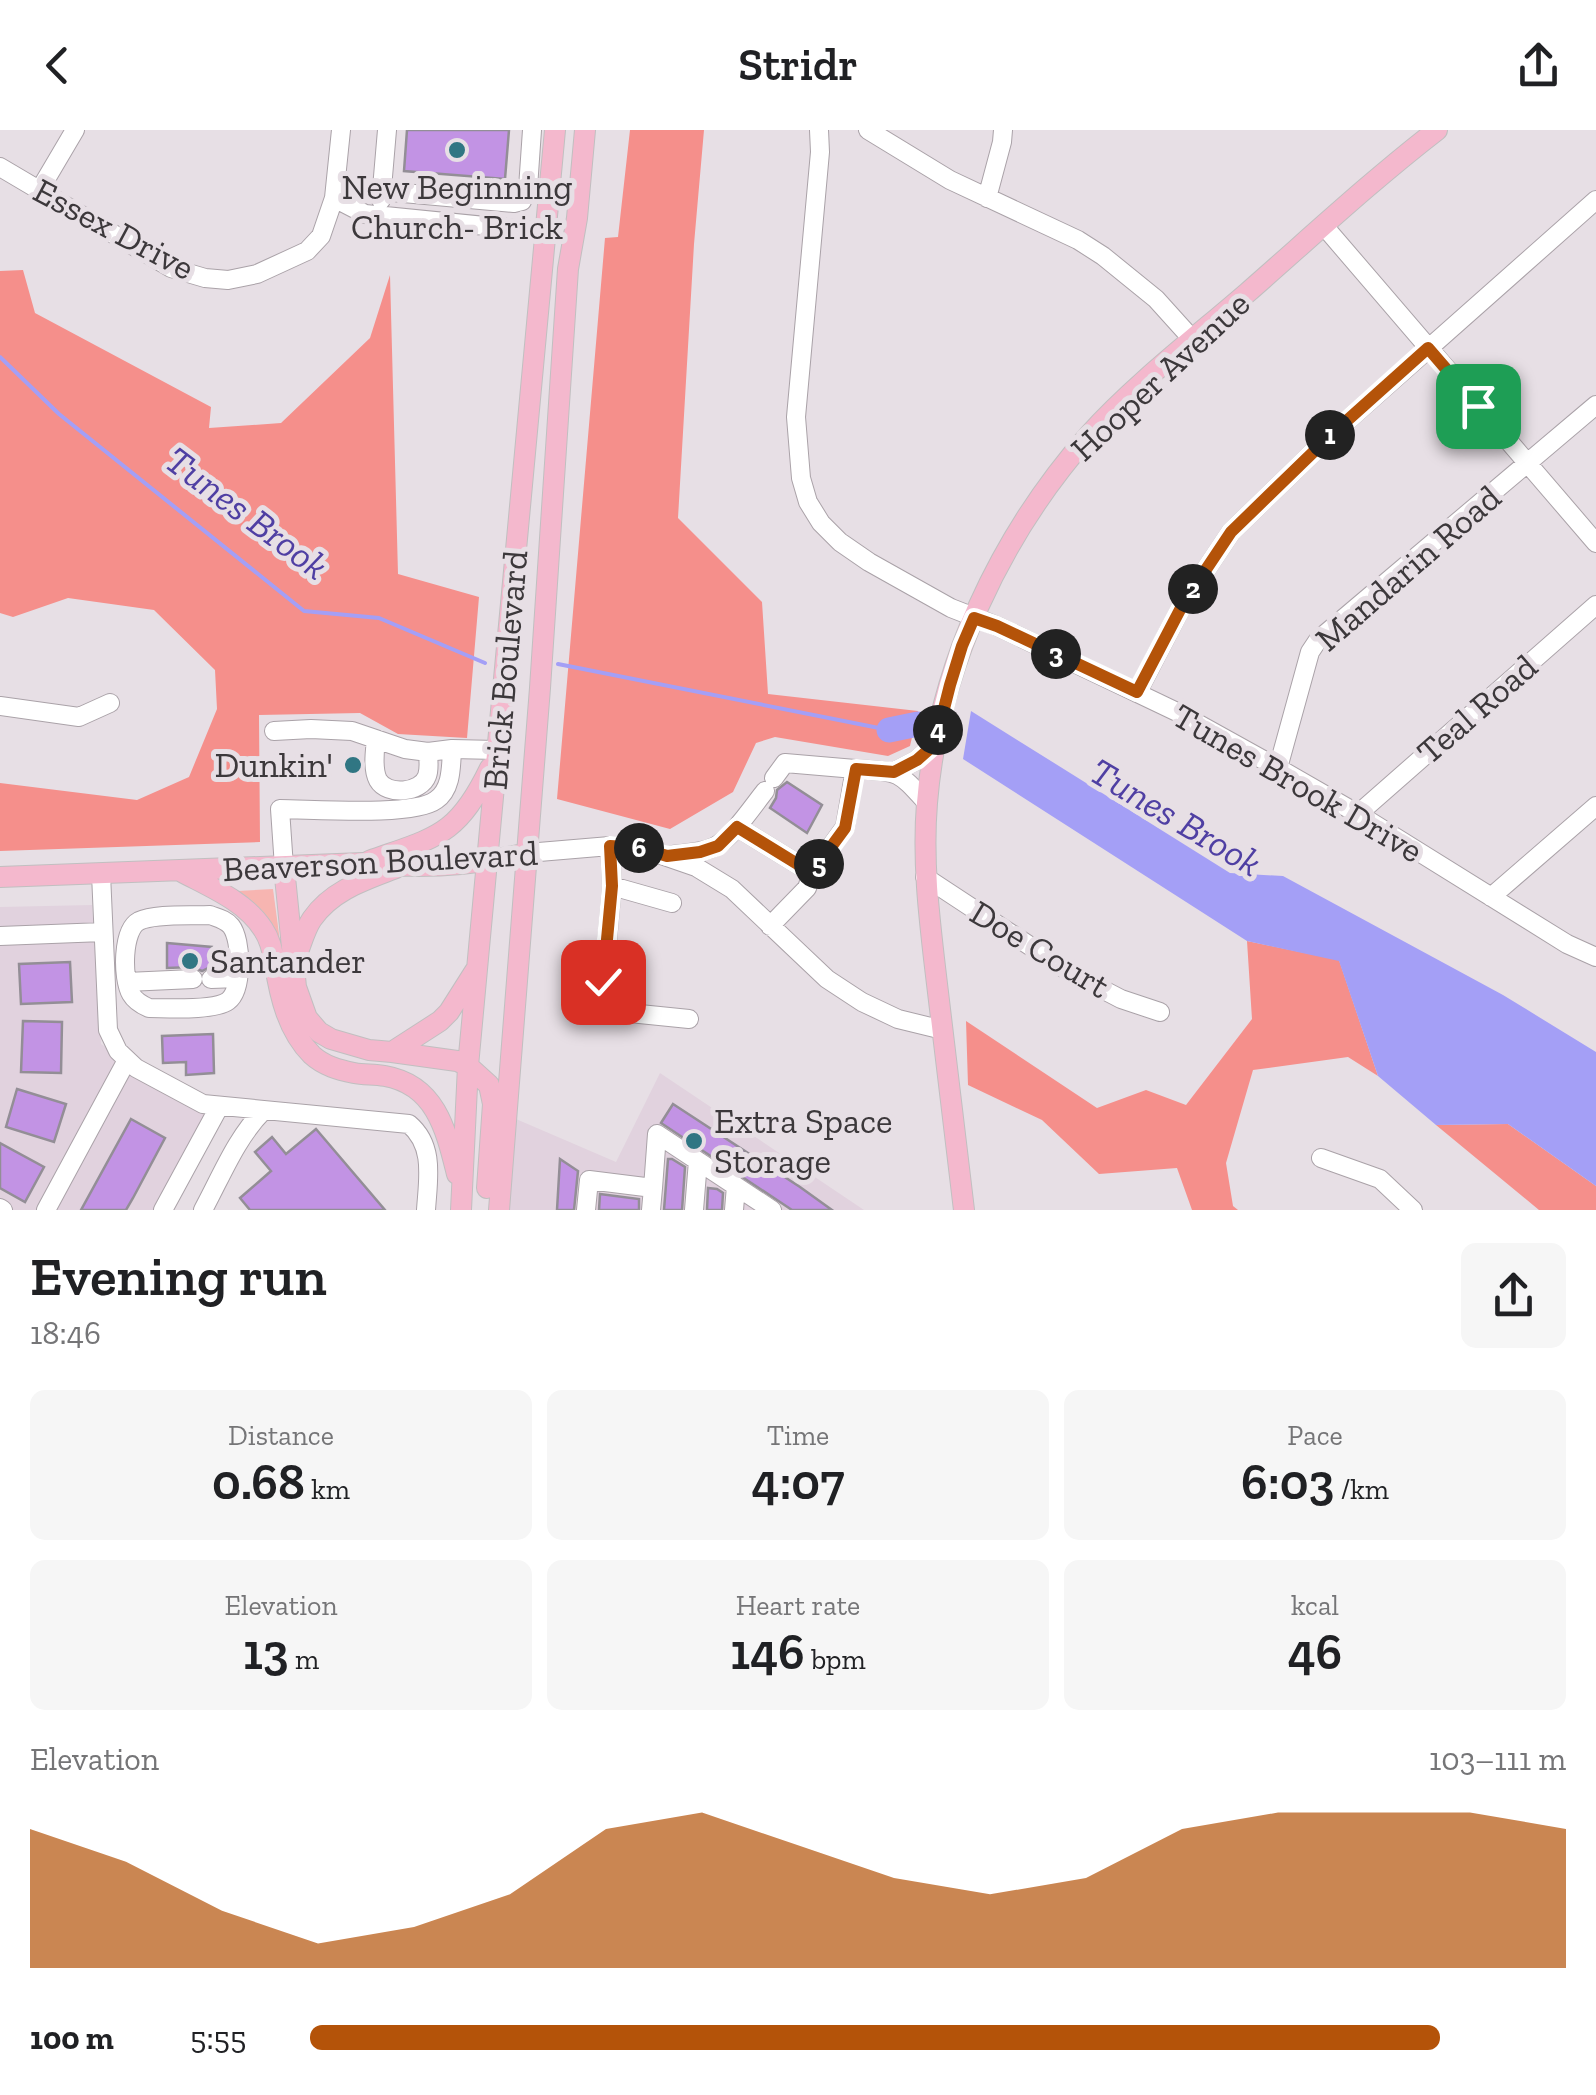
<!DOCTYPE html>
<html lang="en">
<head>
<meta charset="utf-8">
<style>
  :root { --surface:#fff; --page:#f6f6f6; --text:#202124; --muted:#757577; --accent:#b45309 }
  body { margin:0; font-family:"Zilla Slab",serif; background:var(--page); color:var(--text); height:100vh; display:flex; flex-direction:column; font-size:38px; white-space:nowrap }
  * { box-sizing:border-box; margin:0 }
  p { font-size:32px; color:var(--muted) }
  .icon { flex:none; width:55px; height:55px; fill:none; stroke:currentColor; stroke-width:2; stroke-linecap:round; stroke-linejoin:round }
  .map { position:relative; height:1080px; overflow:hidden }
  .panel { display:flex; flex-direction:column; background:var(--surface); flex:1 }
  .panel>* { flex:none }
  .pin { position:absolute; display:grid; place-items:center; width:85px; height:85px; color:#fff; margin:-42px; border-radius:20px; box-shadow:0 5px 15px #0006 }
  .km { position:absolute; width:50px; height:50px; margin:-25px; border-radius:50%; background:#222; color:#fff; font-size:28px; line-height:50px; text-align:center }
  .round { display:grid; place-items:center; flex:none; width:105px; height:105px; border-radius:15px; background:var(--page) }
  .summary { display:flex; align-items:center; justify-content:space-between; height:170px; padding:0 30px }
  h1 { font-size:55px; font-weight:600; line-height:75px }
  .figures { display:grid; grid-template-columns:repeat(3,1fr); gap:15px; height:170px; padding:10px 30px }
  .figures div { display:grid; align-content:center; border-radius:15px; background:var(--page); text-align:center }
  .figures b { font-size:50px; font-weight:600 }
  .figures small { font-size:28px; font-weight:400 }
  .figures p { font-size:28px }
  .chart { height:280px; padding:20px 30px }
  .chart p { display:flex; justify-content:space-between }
  .chart svg { width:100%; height:180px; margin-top:10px; fill:var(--accent); opacity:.7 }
  ul { padding:0 30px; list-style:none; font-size:32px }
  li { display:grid; grid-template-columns:160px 120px 1fr; align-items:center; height:75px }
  li i { height:25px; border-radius:12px; background:var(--accent) }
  header { display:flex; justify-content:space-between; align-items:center; height:130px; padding:0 30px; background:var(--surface); font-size:45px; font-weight:600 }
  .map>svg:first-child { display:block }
  .built { fill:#e1d2de }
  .green { fill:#f7b5b1 }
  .forest { fill:#f58f8b }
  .water { fill:#a49ff6 }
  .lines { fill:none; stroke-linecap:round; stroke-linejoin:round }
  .stream { stroke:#a49ff6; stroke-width:4 }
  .river { stroke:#a49ff6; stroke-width:25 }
  .building { fill:#c293e4; stroke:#938e96; stroke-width:2.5 }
  .minor-casing { stroke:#aaa2a8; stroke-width:20 }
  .major-casing { stroke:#c1bfc0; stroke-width:22 }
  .minor { stroke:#fff; stroke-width:18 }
  .major { stroke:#f4b8cd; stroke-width:20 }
  .route-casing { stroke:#fff; stroke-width:20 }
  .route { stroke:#b45309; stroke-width:12 }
  .poi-dot { fill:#307683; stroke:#e7dfe5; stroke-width:4 }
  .labels { text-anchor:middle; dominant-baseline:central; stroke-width:10; stroke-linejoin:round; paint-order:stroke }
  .poi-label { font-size:35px; fill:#3c383b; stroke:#e7dfe5; text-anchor:start }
  .street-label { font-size:35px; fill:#3c383b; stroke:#e7dfe5 }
  .water-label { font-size:38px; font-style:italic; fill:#4f3fa3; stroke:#e7dfe5 }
</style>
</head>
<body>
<header><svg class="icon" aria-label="back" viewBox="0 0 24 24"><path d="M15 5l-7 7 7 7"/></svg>Stridr<svg class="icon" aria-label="share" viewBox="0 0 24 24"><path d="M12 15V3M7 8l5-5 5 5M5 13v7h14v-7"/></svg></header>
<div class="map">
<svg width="1596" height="1080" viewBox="0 0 1596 1080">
  <rect width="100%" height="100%" fill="#e7dfe5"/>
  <path class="built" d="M92 775 101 914 220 990 174 1080H0V777Z
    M660 943 864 1080H508L516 989 616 1032Z"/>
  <path class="green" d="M273 759 281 819 237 764 238 761Z"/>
  <path class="forest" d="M630 0H704L694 114 678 388 762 472 768 564 918 581 910 616 888 626 775 607 756 613 733 662 670 699 557 669 605 108 618 107Z
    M23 140 35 183 211 277 209 298 281 293 370 208 390 145 398 444 479 467 467 608 398 604 360 583 259 585 260 712 0 721V653L137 670 189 647 217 579 215 540 154 480 68 468 13 487 0 483V141Z
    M1247 811 1339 830 1378 946 1348 927 1253 940 1226 1033 1233 1076 1238 1080H1192L1177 1038 1099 1044 1042 990 968 955 966 891 1097 978 1146 960 1186 975 1252 889Z
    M1508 994 1596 1056V1080H1539L1436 995Z"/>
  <path class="water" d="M971 581 1230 743 1283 746 1503 865 1596 922V1056L1508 994 1436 995 1378 946 1339 831 1247 811 963 629Z"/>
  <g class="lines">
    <path class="stream" d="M0 227 59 284 304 481 379 488 485 533
      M558 534 889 600"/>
    <path class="river" d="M889 600 918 594"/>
  </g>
  <path class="building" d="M407 0H509L505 49 404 41Z
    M787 652 822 675 807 703 770 678 776 668 777 660Z
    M167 813 212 817V836L202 841 193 837 167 838Z
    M70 832 72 872 21 874 19 834Z
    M23 891 62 892 61 943 21 942Z
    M213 904 214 943 186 945V932L163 933 162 906Z
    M17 959 66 974 54 1012 6 997Z
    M673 974 800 1057 832 1080H792L783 1074 661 993Z
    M131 989 165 1008 133 1068 126 1080H81Z
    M316 999 385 1080H250L240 1068 271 1041 255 1022 272 1007 286 1024Z
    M0 1013 44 1037 25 1072 0 1058Z
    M560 1029 578 1041 574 1080H557Z
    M668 1029H672L685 1037 682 1080H664Z
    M708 1058 717 1059 723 1063 722 1080H707Z
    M600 1064 639 1069V1080H599Z"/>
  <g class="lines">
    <g class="minor-casing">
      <path id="minor" d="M819 0 820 22 796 287 801 348 808 372 821 393 840 412 869 432 951 478 997 496 1177 582 1278 638 1358 684 1567 814 1596 827
        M868 0 950 50 1078 110 1103 126 1156 169 1193 210
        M0 37 171 138 205 148 228 150 257 144 307 121 321 106 334 68 341 0
        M39 61 75 0
        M381 61 514 73 522 71 528 58 532 0
        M334 68 365 84 546 102
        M987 68 1002 12 1003 0
        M381 70 387 0
        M1324 96 1596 413
        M1137 563 1183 474 1231 402 1332 304 1596 70
        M0 576 79 587 110 573
        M274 601 311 599 352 601 405 619 428 622 452 619
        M376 609C375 621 372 638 378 650 387 666 421 663 427 646 430 638 428 630 428 622
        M1278 638 1310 522 1318 510 1596 275
        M894 642 917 630 935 614
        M774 648 785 633 855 639
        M1358 684 1596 475
        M737 697 812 743
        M610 716 612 756 602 868 610 881 689 889
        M527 723 610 716 641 718 696 737 732 759 827 849 862 872 898 889 943 900
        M673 725C686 723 702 723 714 717 731 709 753 676 765 661
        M284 737 280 679C312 679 413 687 436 670 452 659 451 636 452 619L497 620
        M101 744 108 900 118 921 136 938 203 974 409 994C435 1016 428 1049 426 1080
        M925 747 1071 843 1121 869 1160 882
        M612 756 672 773
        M1491 767 1596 676
        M210 785C218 788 225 789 231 796 242 810 243 860 228 871 214 881 167 878 149 878 142 875 135 871 131 864 122 848 122 800 139 791 155 783 192 786 210 785Z
        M770 796 807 758 812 743 845 697 855 639C900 642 897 640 927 673
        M0 806 103 802
        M211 849 238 848
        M127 852 193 849
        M1321 1028 1380 1049 1413 1080
        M0 1078 3 1080
        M46 1080 127 930
        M163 1080 219 977
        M203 1080C222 1045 236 1008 264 980
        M586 1080 589 1050 653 1058 657 1004 772 1080
        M651 1080 653 1058
        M694 1080 698 1031
        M734 1080 736 1056"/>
    </g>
    <g class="major-casing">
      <path id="major" d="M369 731C436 707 457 707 490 638
        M284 737 296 857 307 888 319 902 331 909 369 920 392 922 440 891 449 882 475 841
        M182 742C210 757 245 771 263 799 271 811 272 821 275 835 280 867 288 901 312 925 324 936 339 940 354 943 364 945 374 944 385 946 436 955 446 1000 457 1044
        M0 747 363 733C418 739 473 736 527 723
        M296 827C301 815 305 799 312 789 332 760 365 750 396 738
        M392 922 457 931 468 936 489 955 493 974 487 1058
        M461 1080 468 936 555 0
        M499 1080 540 558 568 139 577 88 585 0
        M964 1080C955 1005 946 929 937 854 930 794 922 734 927 673 938 537 1000 406 1089 305 1134 255 1196 207 1247 163 1310 108 1371 51 1437 0"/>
    </g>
    <use href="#minor" class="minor"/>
    <use href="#major" class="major"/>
  </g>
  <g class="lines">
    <g class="route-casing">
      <path id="route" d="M603 852 612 756 610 716 641 718 667 726 700 722 718 716 737 697 812 743 845 698 856 639 894 642 917 630 935 614 950 555 962 516 974 488 997 496 1137 562 1183 474 1231 402 1332 304 1428 218 1478 276"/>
    </g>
    <use href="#route" class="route"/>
  </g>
  <g class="poi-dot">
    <circle cx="457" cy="20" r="10"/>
    <circle cx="353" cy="635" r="10"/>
    <circle cx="190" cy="831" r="10"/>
    <circle cx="694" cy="1011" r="10"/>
  </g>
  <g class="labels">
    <g class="poi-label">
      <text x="457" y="57" text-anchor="middle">New Beginning<tspan x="457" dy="40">Church- Brick</tspan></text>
      <text x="333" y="635" text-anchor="end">Dunkin'</text>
      <text x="210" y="831">Santander</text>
      <text x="714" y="991">Extra Space<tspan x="714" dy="40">Storage</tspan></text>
    </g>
    <g class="street-label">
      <text transform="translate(114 99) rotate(28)">Essex Drive</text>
      <text transform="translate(1160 246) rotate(-43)">Hooper Avenue</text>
      <text transform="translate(1408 438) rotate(-41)">Mandarin Road</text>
      <text transform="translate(505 540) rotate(-85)">Brick Boulevard</text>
      <text transform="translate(1477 579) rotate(-41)">Teal Road</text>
      <text transform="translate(1298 653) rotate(30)">Tunes Brook Drive</text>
      <text transform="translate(380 731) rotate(-3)">Beaverson Boulevard</text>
      <text transform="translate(1040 819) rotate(31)">Doe Court</text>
    </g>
    <g class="water-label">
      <text transform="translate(247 383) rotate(37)">Tunes Brook</text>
      <text transform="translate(1176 687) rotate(31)">Tunes Brook</text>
    </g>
  </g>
</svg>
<div class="pin" style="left:1478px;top:276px;background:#1e9e55"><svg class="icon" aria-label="arrive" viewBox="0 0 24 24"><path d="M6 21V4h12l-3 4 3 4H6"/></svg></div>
<div class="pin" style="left:603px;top:852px;background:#d93025"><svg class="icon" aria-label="check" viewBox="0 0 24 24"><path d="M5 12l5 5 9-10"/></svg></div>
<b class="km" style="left:1330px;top:305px">1</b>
<b class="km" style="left:1193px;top:459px">2</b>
<b class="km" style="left:1056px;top:524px">3</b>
<b class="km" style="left:938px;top:600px">4</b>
<b class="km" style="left:819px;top:734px">5</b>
<b class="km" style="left:639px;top:718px">6</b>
</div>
<section class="panel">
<div class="summary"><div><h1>Evening run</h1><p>18:46</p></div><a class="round"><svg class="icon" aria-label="share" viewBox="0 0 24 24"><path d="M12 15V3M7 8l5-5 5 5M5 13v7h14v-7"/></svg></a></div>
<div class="figures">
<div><p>Distance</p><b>0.68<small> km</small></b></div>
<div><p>Time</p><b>4:07</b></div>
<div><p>Pace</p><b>6:03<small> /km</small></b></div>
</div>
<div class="figures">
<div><p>Elevation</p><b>13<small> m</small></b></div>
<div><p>Heart rate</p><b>146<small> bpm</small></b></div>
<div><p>kcal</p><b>46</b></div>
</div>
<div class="chart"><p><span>Elevation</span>103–111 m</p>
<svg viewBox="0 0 160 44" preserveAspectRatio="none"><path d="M0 44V10L10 18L20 30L30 38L40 34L50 26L60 10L70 6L80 14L90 22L100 26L110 22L120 10L130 6L140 6L150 6L160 10V44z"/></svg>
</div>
<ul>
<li><b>100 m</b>5:55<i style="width:90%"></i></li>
</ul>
</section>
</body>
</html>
